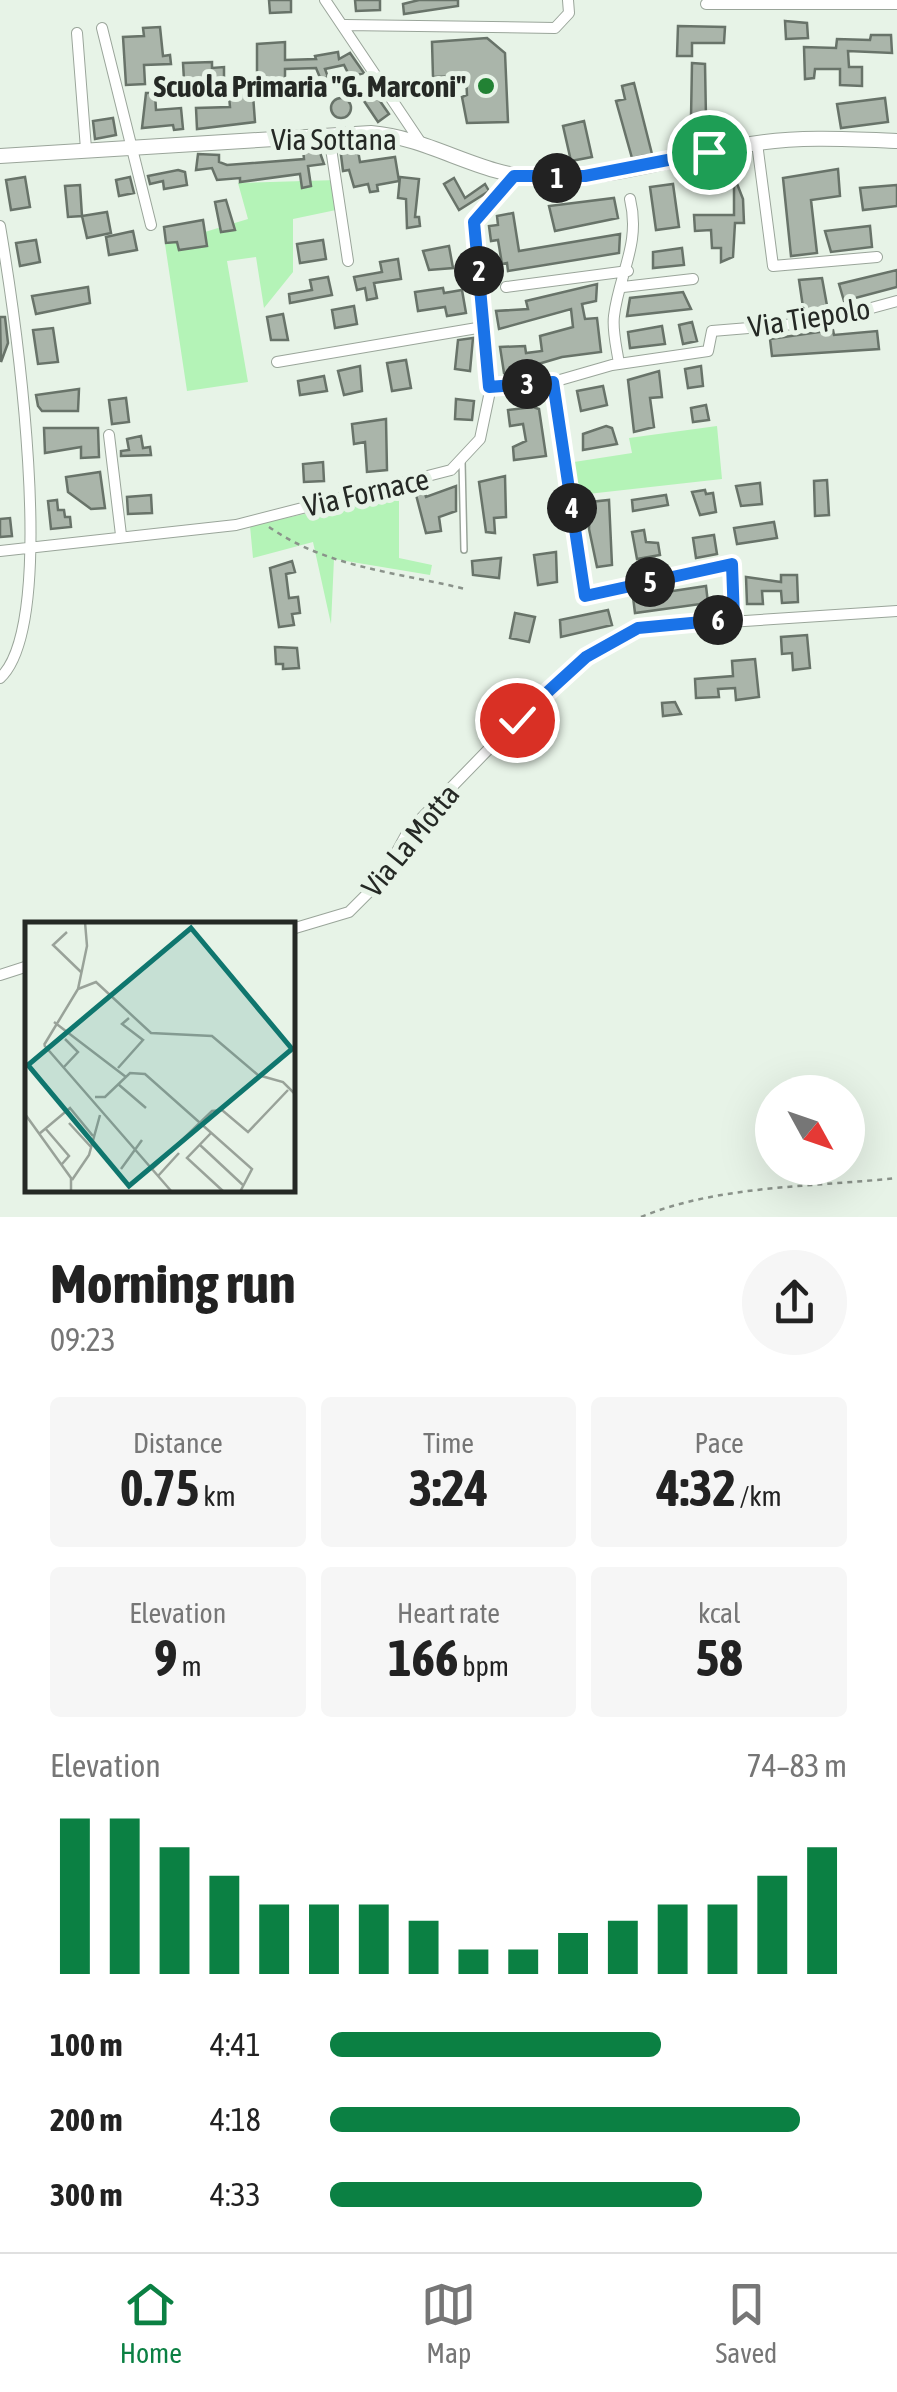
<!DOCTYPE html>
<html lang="en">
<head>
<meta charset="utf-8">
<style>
  :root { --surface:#fff; --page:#f6f6f6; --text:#222; --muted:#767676; --line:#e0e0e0; --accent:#0b8043 }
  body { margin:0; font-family:"Asap Condensed",sans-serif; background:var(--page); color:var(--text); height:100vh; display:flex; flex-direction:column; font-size:38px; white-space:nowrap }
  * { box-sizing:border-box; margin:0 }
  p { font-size:32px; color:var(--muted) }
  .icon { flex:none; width:55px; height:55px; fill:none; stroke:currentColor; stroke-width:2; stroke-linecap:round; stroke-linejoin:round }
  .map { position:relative; height:1217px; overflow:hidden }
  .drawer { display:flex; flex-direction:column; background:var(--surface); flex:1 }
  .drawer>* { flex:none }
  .needle { width:65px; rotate:130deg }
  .controls { position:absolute; left:755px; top:1075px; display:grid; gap:20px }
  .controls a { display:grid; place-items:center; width:110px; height:110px; border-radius:50%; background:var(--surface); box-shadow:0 10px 40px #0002; font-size:50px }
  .pin { position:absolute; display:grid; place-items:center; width:85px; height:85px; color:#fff; margin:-42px; border:5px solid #fff; border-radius:50%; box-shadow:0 2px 10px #0007 }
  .km { position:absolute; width:50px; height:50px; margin:-25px; border-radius:50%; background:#222; color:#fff; font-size:28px; line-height:50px; text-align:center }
  .round { display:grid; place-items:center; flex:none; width:105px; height:105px; border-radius:52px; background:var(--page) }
  .summary { display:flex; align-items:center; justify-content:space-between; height:170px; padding:0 50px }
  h1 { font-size:55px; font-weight:700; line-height:75px }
  .stats { display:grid; grid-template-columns:repeat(3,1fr); gap:15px; height:170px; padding:10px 50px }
  .stats div { display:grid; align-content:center; border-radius:10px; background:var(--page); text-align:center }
  .stats b { font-size:50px; font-weight:700 }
  .stats small { font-size:28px; font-weight:400 }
  .stats p { font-size:28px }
  .chart { height:280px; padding:20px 50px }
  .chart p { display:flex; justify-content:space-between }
  .chart svg { width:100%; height:180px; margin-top:10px; stroke:var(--accent); stroke-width:6 }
  ul { padding:0 50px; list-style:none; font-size:32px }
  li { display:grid; grid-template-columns:160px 120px 1fr; align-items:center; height:75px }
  li i { height:25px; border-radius:12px; background:var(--accent) }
  .tabs { display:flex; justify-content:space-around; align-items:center; height:140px; border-top:2px solid var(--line); background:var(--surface); font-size:28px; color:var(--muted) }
  .tabs a { display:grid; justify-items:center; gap:5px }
  .tabs .on { color:var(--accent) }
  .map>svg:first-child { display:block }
  .green { fill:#b4f3b7 }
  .building { fill:#aab5aa; stroke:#687369; stroke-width:2.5 }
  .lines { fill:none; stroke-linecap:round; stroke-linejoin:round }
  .lane-casing { stroke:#9aa59a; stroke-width:8 }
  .street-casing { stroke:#9aa59a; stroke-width:12 }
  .secondary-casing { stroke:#9aa59a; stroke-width:16 }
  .path { stroke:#8a928a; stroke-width:2.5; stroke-dasharray:5 5; stroke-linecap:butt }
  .lane { stroke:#fff; stroke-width:5 }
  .street { stroke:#fff; stroke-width:10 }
  .secondary { stroke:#fff; stroke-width:14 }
  .route-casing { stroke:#fff; stroke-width:20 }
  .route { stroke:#1a73e8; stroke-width:12 }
  .poi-dot { fill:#228234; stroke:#e7f3e7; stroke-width:4 }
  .labels { text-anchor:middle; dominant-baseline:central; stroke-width:10; stroke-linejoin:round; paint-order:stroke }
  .poi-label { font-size:30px; font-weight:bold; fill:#252925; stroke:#e7f3e7; text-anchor:end }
  .street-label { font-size:30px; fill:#252925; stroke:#e7f3e7 }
  .inset-road { fill:none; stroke:#99a299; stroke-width:2.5 }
  .view { fill:#0f766e; fill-opacity:0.15; stroke:#0f766e; stroke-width:5 }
  .inset-edge { fill:none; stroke:#252925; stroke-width:5 }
</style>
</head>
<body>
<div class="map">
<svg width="897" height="1217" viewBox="0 0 897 1217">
  <rect width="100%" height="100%" fill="#e7f3e7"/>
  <path class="green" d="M337 180 336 210 293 219V272L264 308 256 257 227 261 248 382 187 391 165 244 248 219 238 183Z
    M717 426 722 479 579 495 574 462 632 453 629 438Z
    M399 493V558L432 565 430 575 334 559 331 624 313 542 253 558 250 526Z"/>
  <path class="building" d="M269 0H291V12L270 13Z
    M355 0H380V10L356 11Z
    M419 0H458V6L404 14 403 4Z
    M785 21 807 23 808 38 786 39Z
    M678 26 725 27 724 43H692V56H677Z
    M160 27 163 56 170 55 171 64 144 65 145 84 126 85 123 37 144 36 143 28Z
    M871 35H891L892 53 848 51 849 67H862V86L840 85V69H815L814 78 805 79 804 47 836 48 837 39 870 40Z
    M487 38 505 53 508 122 467 123 462 97 467 95 466 76 433 77 432 42Z
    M285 42V60L316 59 315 56 338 52 339 59 350 53 364 73 350 77 344 65 325 69 328 77 321 80 316 68 285 69V78L257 80V44Z
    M212 62V68L224 67V79L184 80 183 63Z
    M692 63 705 64 706 118H691Z
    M634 83 652 154 632 158 616 101 625 99 622 86Z
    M373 91 389 114 378 122 362 98Z
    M146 93H155L156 110 181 108 183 129 174 130 173 125 142 128Z
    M253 95 255 122 197 129 196 108 230 107 229 96Z
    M885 98 888 122 841 128 837 104Z
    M331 108a10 10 0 1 1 20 0a10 10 0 1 1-20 0Z
    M113 118 116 135 95 139 93 121Z
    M584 121 592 157 571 161 563 126Z
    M357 145 360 162 395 157 399 181 377 185 378 191 370 192 368 184 354 187 349 170 343 171 340 147Z
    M318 147 324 164 308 166 311 186 302 188 300 174 240 182V178L217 180 212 168 196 170 198 154 219 155V162L227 165 304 159 303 149Z
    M687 176a9 9 0 1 1 18 0a9 9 0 1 1-18 0Z
    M838 169 840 196 811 200 817 253 791 256 783 178Z
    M178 170 185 172 187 185 164 189 163 181 150 184 148 176Z
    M734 176 743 199 744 223H735L733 257 721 262V248H712L711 230 695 231 694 215H734Z
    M25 177 30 207 11 210 6 180Z
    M130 177 134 193 119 196 116 180Z
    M400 177 419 179 415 217H419L420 226 407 228 406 199 398 198Z
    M454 178 465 198 485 184 489 191 459 210 444 184Z
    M673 184 679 227 656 230 650 187Z
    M80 185 82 216 68 217 65 186Z
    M897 185V206L863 210 860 188Z
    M614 198 618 218 555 231 549 206Z
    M226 200 235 230 221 232 215 202Z
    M107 212 111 233 87 238 82 216Z
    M513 213 519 251 620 234 619 253 508 271 507 263 502 264 498 240 491 241 489 226 498 225 497 216Z
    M203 220 207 246 179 250 177 242 166 243 164 227Z
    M870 226 872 247 831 252 825 231Z
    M133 231 137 250 109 255 106 237Z
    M36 240 40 262 20 266 16 243Z
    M323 240 326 259 300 263 297 244Z
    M449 246 453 268 429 270 423 251Z
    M682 248 684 265 653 268V252Z
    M398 259 401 279 374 283 377 298 367 300 365 288 357 290 354 277 382 272 380 262Z
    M897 270V287L844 301 839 284Z
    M328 277 332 295 290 303 289 294 312 290 310 280Z
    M822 278 828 311 804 314 799 280Z
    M597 284 596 301 582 304 585 319 597 318 601 352 562 357 528 367V372L504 373 500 347 525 346 526 353 542 351 540 336 573 327 571 309 499 329 496 311 528 309 526 301Z
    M88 287 90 303 36 314 32 296Z
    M443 288 444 293 462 290 466 313 447 316 445 307 418 311 415 292Z
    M683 292 691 309 627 316 630 298Z
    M354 306 357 324 335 328 332 310Z
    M283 314 288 340H271L267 317Z
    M0 317H5L8 343 1 362Z
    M692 322 697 341 683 344 679 325Z
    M662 326 665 344 630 348 628 332Z
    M53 328 58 362 38 364 33 330Z
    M833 330 834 335 877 331 879 349 772 356 770 339Z
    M473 338 470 371 455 369 458 340Z
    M406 360 411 388 392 391 387 363Z
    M360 366 362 391 344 395 338 371Z
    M701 366 703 386 688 388 685 369Z
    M659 371 662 397 650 398 654 427 634 432 628 380Z
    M324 376 327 391 300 395 298 381Z
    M603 386 607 405 581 411 577 391Z
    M79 389 78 411H42L38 406 36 395Z
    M126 398 129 422 112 424 109 400Z
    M456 399 474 401 472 420 455 419Z
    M706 405 709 420 693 422 691 408Z
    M533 407 539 409 546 456 514 460 513 447 526 441 523 424 510 426 508 410Z
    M386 419 387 470 367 472 365 442 354 444 352 424Z
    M606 426 612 428 617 444 583 450V434Z
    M44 428H98L99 457 81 458V447L45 453Z
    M141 436 143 448 150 447 151 455 121 456V451L129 450 127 439Z
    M323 462 324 481 304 482 303 464Z
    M100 472 105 508 91 509 68 492 66 477Z
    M505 476 506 517 494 518 495 533 486 532 479 482Z
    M827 480 829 515 815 516 814 481Z
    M760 483 762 504 741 506 736 486Z
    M456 486V511L439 517 441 531 426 533 415 491 423 488 426 497Z
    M705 490 706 494 713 493 716 512 700 515 692 492Z
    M151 495 152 513 128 514 127 497Z
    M666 495 668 505 633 511 632 500Z
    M57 500 58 510H64L65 517H70L71 527 51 529 48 501Z
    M609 500 612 565 597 567 589 529 590 502Z
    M10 518 12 536 0 537V519Z
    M774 522 777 538 737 544 734 528Z
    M644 530 646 542 658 543 660 555 637 559 632 532Z
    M714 535 717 554 696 558 693 538Z
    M556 552 557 582 538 585 534 555Z
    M501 558 499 578 473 575 472 561Z
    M292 561 295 572 286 574 289 598 298 597 300 613 292 614 294 625 279 627 270 568Z
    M781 575H797L798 602 782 603 781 591H762L763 604H747L746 577 781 582Z
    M706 586 708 603 635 613 633 597Z
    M608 610 612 625 561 637 560 620Z
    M515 613 535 617 529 642 510 638Z
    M807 635 810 668 793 670 792 653 782 654 781 637Z
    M275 647 297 648 299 668 283 669V664H276Z
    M755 659 759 697 736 700 735 688 718 689 719 697 696 698 695 679 733 676 732 661Z
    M675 702 681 714 663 716 662 703Z"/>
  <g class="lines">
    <g class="lane-casing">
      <path id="lane" d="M462 461 464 550"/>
    </g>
    <g class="street-casing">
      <path id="street" d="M325 0 419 140
        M706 4H897
        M345 25 555 28 569 13 568 0
        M102 28 151 225
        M77 33 86 149
        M329 135 348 261
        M757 143 773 266 877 257
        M0 226C14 309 61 622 0 678
        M506 287 628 271
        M623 287 693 279
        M277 362 483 327
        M619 364C617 349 612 331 614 316 619 274 641 244 630 199
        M553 382 585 596 732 564 734 619
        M489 387 553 382 612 365 708 351 712 331 820 322 897 301
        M109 435 121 535
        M0 551 236 525 451 470 480 439 489 396 474 222 515 176
        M292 929 349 912 382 879 407 833 517 720 586 657 638 628 897 611
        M0 975 28 966"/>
    </g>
    <g class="secondary-casing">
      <path id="secondary" d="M0 156 371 133C431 138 480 176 540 178 611 181 682 155 751 144 799 136 849 139 897 141"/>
    </g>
    <path class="path" d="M269 527C328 568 397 572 465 589
      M641 1217C718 1185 814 1187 897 1178"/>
    <use href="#lane" class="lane"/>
    <use href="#street" class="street"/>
    <use href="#secondary" class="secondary"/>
  </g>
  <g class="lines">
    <g class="route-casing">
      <path id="route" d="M517 720 586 657 638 628 734 619 732 564 585 596 553 382 489 387 474 222 514 176H585L709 152"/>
    </g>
    <use href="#route" class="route"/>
  </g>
  <circle class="poi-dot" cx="486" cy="86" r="10"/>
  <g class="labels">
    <g class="poi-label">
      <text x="466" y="86">Scuola Primaria "G. Marconi"</text>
    </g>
    <g class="street-label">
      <text x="334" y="139">Via Sottana</text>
      <text transform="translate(809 317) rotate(-9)">Via Tiepolo</text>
      <text transform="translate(366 492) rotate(-13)">Via Fornace</text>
      <text transform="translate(410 840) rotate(-51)">Via La Motta</text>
    </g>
  </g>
  <g transform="translate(25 922)">
    <rect width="270" height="270" fill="#e7f3e7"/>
    <path class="inset-road" d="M42 10 28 23 56 50M53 67 71 60 126 111 187 114 233 153 258 160 270 172M29 100 101 155M19 123 147 270M19 123 53 67 62 24 60 0M0 139 25 168M38 146 53 130 40 117M93 146 118 118 97 102 104 96M93 162 121 186M70 175H80L105 151 120 152 227 247 215 270M0 192 46 256V270M44 201 66 225M20 206 44 234 37 242M187 210 162 236 199 270M14 212 45 186 68 214M175 223 219 264M96 247 117 218M126 248 187 189 197 188 223 210 263 168M133 254 154 231M47 258 64 233 75 193"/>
    <path class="view" d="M166 6 267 127 104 264 3 143Z"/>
    <rect width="270" height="270" class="inset-edge"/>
  </g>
</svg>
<div class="controls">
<a><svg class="needle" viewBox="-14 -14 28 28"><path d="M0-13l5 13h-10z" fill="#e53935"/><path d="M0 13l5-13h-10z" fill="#767676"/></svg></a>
</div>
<div class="pin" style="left:709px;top:152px;background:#1e9e55"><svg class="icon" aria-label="arrive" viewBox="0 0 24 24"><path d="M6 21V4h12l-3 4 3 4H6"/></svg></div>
<div class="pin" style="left:517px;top:720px;background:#d93025"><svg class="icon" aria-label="check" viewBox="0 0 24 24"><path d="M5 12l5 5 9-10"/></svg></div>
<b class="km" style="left:557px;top:178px">1</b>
<b class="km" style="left:479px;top:271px">2</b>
<b class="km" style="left:527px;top:384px">3</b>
<b class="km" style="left:572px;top:508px">4</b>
<b class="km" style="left:650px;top:582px">5</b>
<b class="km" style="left:718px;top:620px">6</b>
</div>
<section class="drawer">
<div class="summary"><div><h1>Morning run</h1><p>09:23</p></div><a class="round"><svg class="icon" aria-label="share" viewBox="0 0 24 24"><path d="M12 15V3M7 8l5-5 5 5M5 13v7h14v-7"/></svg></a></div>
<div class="stats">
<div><p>Distance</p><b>0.75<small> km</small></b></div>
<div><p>Time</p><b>3:24</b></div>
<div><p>Pace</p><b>4:32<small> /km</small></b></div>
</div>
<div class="stats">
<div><p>Elevation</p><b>9<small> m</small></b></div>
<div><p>Heart rate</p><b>166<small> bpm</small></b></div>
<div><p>kcal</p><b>58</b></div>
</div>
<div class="chart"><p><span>Elevation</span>74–83 m</p>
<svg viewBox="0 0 160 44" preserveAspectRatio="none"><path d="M5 44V6M15 44V6M25 44V13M35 44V20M45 44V27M55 44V27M65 44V27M75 44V31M85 44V38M95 44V38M105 44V34M115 44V31M125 44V27M135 44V27M145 44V20M155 44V13"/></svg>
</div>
<ul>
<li><b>100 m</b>4:41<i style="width:64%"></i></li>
<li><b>200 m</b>4:18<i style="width:91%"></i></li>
<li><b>300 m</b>4:33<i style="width:72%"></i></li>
</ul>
</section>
<nav class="tabs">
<a class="on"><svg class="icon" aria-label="home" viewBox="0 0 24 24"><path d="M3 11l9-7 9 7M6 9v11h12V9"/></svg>Home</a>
<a><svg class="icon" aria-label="map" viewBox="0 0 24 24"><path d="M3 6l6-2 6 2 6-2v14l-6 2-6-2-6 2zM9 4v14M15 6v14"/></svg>Map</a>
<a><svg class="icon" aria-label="saved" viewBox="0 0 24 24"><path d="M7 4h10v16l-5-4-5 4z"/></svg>Saved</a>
</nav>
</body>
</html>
